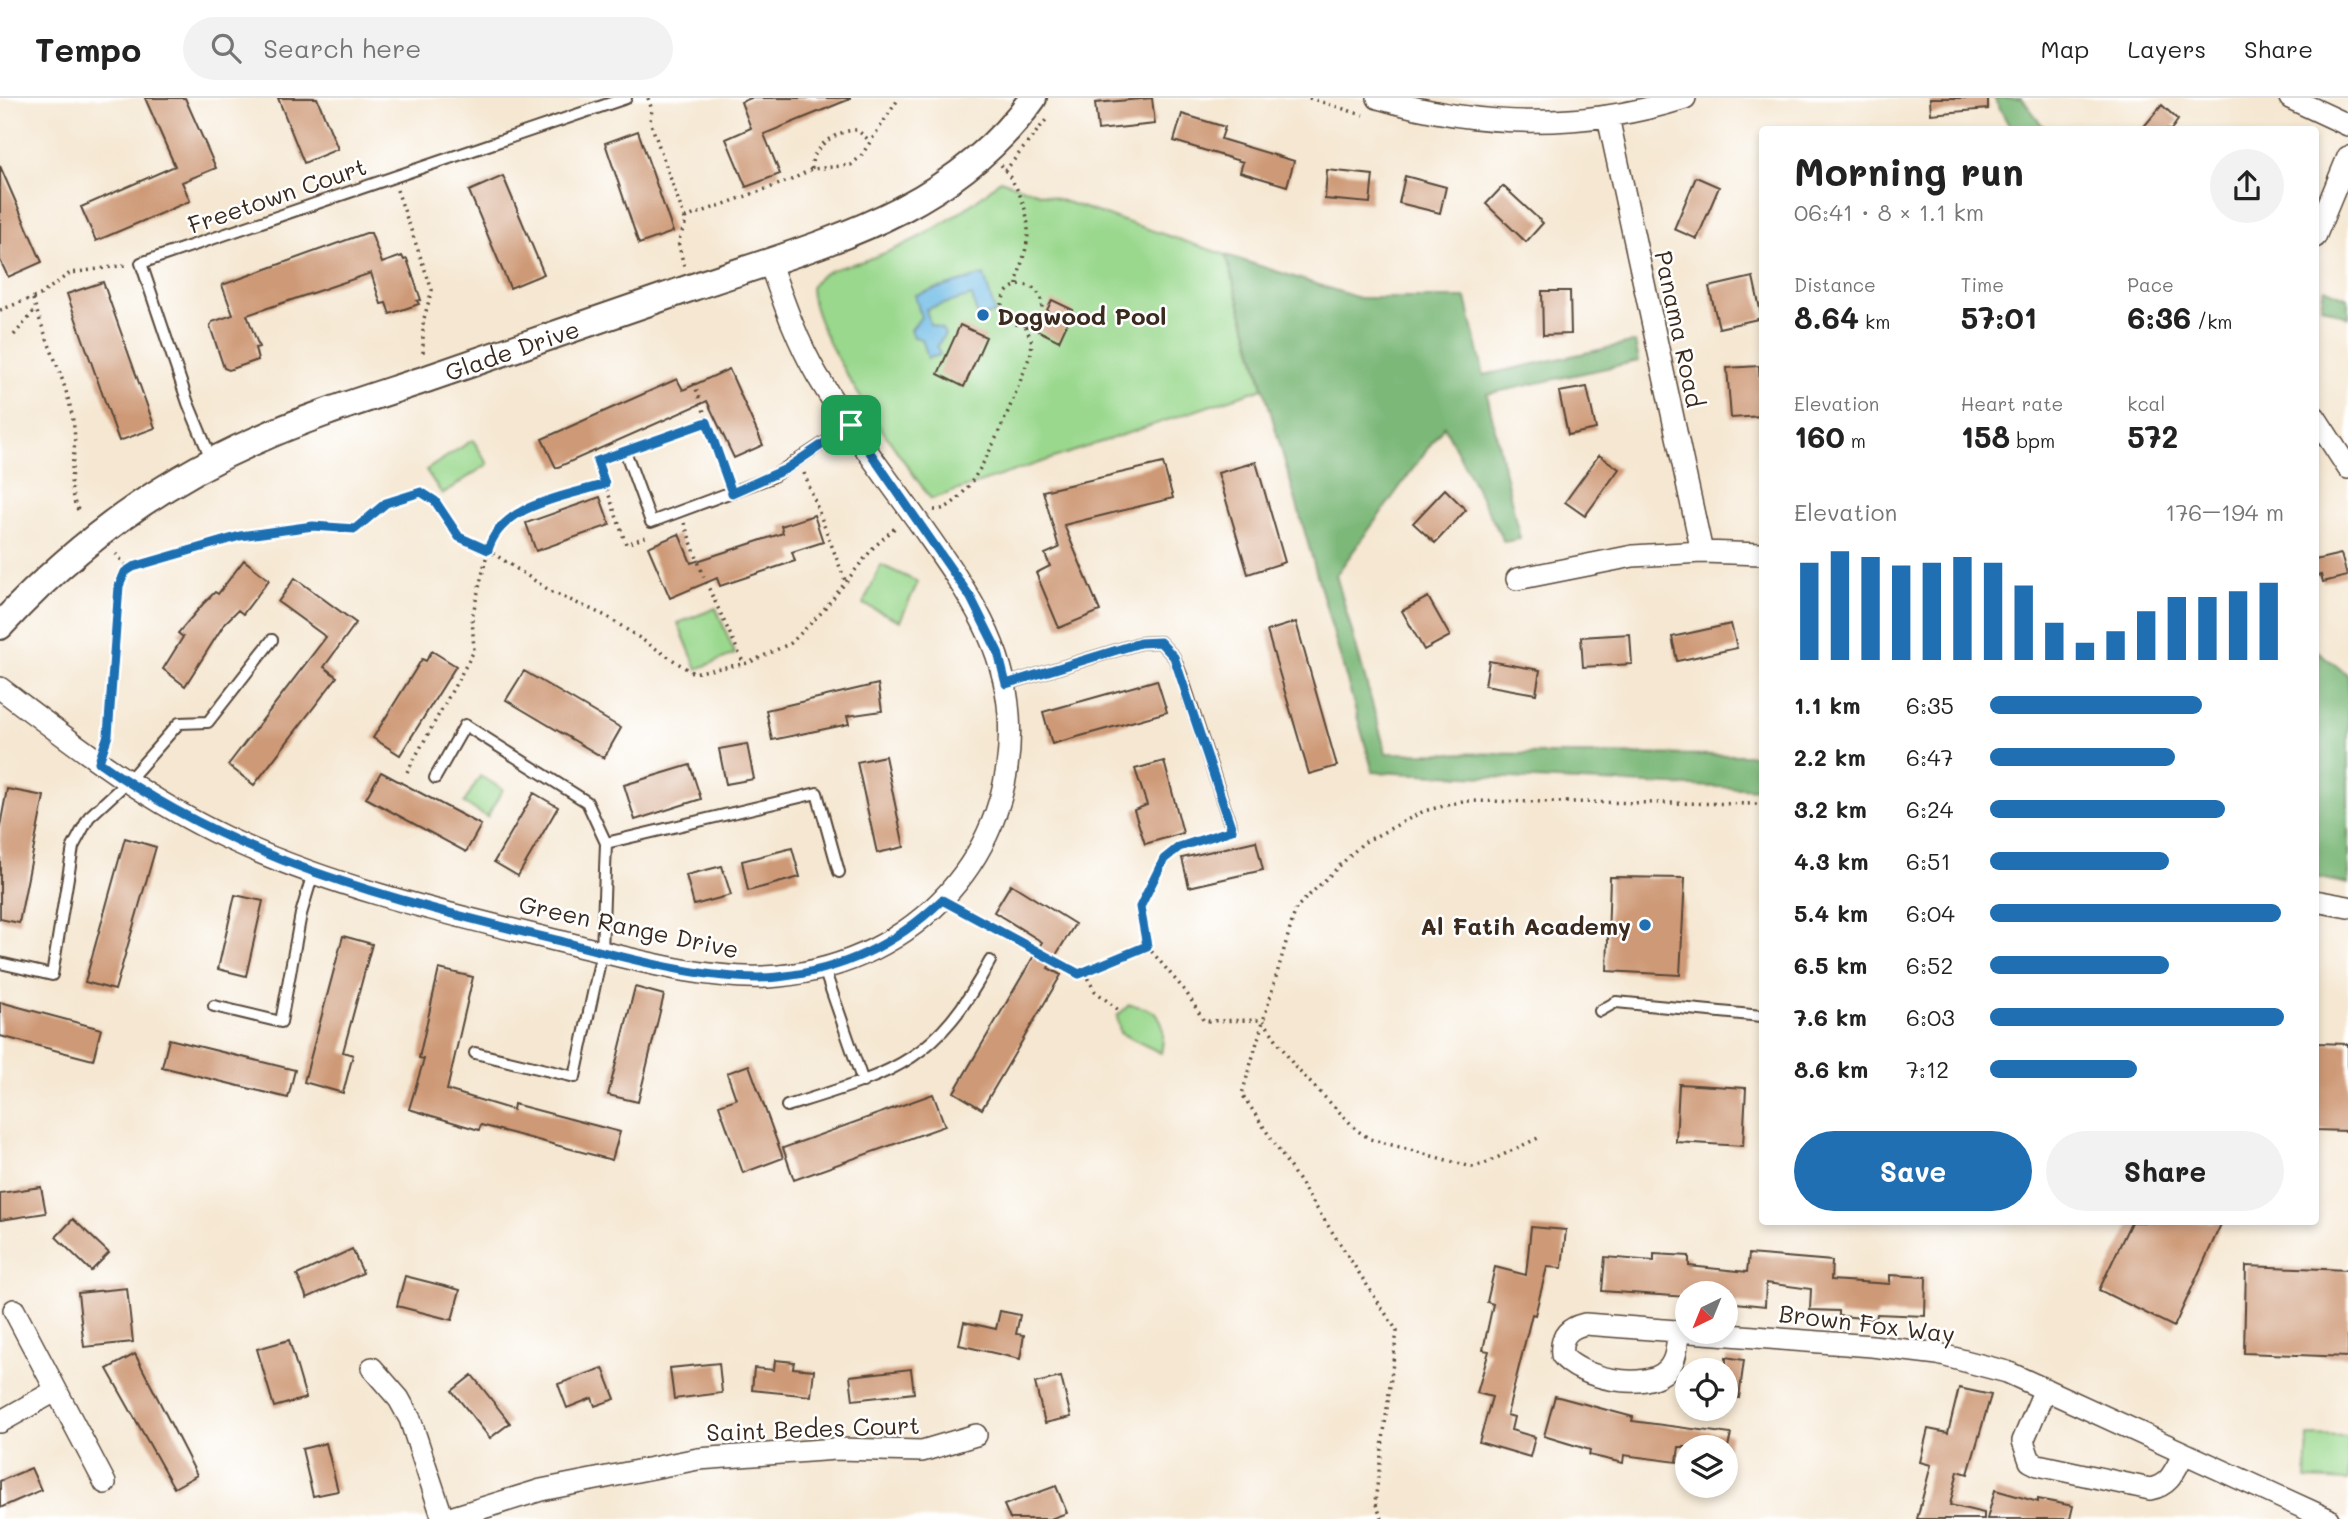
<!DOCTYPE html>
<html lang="en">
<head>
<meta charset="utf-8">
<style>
  :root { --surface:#fff; --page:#f2f2f2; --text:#222; --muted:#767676; --line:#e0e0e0; --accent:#1f6fb2 }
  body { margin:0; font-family:Mali,sans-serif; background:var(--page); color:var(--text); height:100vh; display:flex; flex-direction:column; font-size:26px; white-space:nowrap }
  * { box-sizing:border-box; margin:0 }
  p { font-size:23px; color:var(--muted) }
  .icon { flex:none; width:38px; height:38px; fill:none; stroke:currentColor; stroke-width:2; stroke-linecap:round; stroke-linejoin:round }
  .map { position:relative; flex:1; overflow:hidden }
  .drawer { position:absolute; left:1759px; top:28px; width:560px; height:1099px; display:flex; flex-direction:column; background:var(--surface); border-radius:7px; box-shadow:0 4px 10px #0003 }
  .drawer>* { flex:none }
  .needle { width:46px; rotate:223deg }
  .tools { position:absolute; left:1675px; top:1183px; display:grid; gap:14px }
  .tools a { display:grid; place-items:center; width:63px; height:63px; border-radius:50%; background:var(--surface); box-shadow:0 4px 10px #0003; font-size:35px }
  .pin { position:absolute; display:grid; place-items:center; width:60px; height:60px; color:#fff; margin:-30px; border-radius:14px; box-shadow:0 4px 10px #0006 }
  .round { display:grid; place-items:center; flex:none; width:74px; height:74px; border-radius:37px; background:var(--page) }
  .overview { display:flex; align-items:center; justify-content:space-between; height:119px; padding:0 35px }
  h1 { font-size:38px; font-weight:700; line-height:52px }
  .metrics { display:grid; grid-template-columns:repeat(3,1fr); gap:10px; height:119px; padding:7px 35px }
  .metrics div { display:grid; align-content:center }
  .metrics b { font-size:30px; font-weight:700 }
  .metrics small { font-size:19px; font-weight:400 }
  .metrics p { font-size:19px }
  .chart { height:196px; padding:14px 35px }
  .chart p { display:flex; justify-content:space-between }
  .chart svg { width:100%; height:126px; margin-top:7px; stroke:var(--accent); stroke-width:6 }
  .cta { display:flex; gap:14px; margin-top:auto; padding:14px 35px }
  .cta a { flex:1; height:80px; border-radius:42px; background:var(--accent); color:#fff; font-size:28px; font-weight:700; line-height:80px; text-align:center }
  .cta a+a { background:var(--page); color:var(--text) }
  ul { padding:0 35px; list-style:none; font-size:23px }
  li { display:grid; grid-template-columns:112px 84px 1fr; align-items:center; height:52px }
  li i { height:18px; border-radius:9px; background:var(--accent) }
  header { display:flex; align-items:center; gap:42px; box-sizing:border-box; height:98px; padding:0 35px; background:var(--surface); border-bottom:2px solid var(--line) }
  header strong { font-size:33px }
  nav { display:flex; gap:38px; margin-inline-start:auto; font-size:24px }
  .search { width:490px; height:63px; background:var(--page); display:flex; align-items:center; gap:18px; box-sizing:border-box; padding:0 24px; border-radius:38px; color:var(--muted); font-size:26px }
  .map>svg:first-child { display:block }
  .green { fill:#9ad88d; stroke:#6a8156; stroke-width:2 }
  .forest { fill:#7bb878; stroke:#5b714b; stroke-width:2 }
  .water { fill:#6ab9e4; stroke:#527281; stroke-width:2 }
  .building { fill:#ce9976 }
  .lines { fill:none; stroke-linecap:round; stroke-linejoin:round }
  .service-casing { stroke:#574639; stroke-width:14 }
  .minor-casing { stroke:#574639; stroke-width:24 }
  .tertiary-casing { stroke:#574639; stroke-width:30 }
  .path { stroke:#574639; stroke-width:3.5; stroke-dasharray:2 5; stroke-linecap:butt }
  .service { stroke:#fff; stroke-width:10 }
  .minor { stroke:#fff; stroke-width:21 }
  .tertiary { stroke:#fff; stroke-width:26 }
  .route-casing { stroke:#fff; stroke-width:14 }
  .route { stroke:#1f6fb2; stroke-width:9 }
  .poi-dot { fill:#1f6fb2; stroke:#fff; stroke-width:2.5 }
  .labels { text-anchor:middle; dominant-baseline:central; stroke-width:5; stroke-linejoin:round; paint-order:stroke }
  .street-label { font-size:24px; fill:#3b2a1e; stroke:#fff }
  .poi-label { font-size:24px; font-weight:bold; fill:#3b2a1e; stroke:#fff; text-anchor:start }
</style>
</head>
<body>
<header>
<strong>Tempo</strong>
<div class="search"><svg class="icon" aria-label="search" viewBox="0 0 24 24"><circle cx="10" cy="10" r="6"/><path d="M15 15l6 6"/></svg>Search here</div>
<nav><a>Map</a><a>Layers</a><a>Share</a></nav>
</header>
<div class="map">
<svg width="2348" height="1421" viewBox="0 0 2348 1421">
  <rect width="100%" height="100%" fill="#fff"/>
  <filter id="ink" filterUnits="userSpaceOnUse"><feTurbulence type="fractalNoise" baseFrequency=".0143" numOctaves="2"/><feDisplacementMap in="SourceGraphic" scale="14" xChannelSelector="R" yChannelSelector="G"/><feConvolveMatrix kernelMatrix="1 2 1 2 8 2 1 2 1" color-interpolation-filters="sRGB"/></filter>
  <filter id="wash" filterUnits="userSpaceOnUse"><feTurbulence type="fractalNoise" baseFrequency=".00686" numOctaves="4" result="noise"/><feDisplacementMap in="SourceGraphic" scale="28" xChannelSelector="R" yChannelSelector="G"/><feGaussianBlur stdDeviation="1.57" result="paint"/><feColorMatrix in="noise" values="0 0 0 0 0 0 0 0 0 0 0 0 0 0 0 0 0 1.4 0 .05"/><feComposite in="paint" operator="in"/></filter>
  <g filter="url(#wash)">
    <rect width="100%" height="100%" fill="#f5e7d1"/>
    <path class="green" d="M1000 82 1226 157 1263 290 931 401C899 356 813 242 811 190 821 169 846 169 866 162 914 146 963 117 1000 82Z
      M473 342 488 366 442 396 426 372Z
      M881 467 918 484 900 523 863 506Z
      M716 510 735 556 697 571 678 525Z
      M480 678 503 691 487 719 464 705Z
      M1129 907C1163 910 1167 925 1161 955L1120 935 1117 918Z
      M2308 1338 2348 1339V1383L2306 1381Z"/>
    <path class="forest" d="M1994 0H2022L2045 31H2011Z
      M1226 157 1359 200H1466L1484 277 1635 244 1639 263 1487 296 1520 441 1504 444 1444 328 1336 477 1386 655 1746 657 1762 659V691L1373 674Z
      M2324 190 2348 200V219L2321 208Z
      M2315 551 2348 577V786L2315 779Z"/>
    <path class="water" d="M984 177 995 215 978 220 972 198 926 211 930 226 942 231 945 236 937 248 940 257 928 260 922 241 914 239 911 232 921 219 915 197Z"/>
    <g id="blocks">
      <path class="building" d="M145 0H185L216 70 182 84 190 103 96 143 81 109 175 68Z
        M278 0H317L338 51 304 65Z
        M751 0H850V1L764 36 780 76 746 89 726 41 751 30 741 4Z
        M1152 0 1155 26 1098 32 1095 5Z
        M1930 0H1988V11L1931 16Z
        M2162 7 2178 22 2171 32H2141Z
        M1182 16 1225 29 1221 41 1294 63 1287 88 1240 74 1243 64 1174 43Z
        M638 33 673 134 639 146 605 45Z
        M0 68 42 164 8 179 0 162Z
        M1327 72 1373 77 1370 105 1325 101Z
        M503 78 544 176 510 190 469 93Z
        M1405 78 1446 89 1440 115 1399 105Z
        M1696 79 1719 89 1697 141 1674 131Z
        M1503 88 1543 125 1526 144 1486 106Z
        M366 135H371L382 165 402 158 404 162 407 161 421 202 417 203 419 206 390 216 386 205 381 206 371 175 247 217 259 249 255 250 258 262 229 272 224 270 210 228 212 224 233 217 222 187Z
        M1753 179 1762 220 1719 230 1709 189Z
        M103 184 155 330 119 343 67 196Z
        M1542 193H1570L1571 236 1543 237Z
        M1052 202 1073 212 1059 243 1037 232Z
        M960 227 986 239 964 289 938 276Z
        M1759 268 1762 318 1731 320 1727 270Z
        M729 271 763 347 734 360 707 303 556 370 542 341 677 281 683 292Z
        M1587 289 1596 331 1568 337 1559 294Z
        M1599 357 1619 371 1585 418 1565 404Z
        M1256 364 1285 464 1248 476 1218 375Z
        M1163 365 1173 400 1064 427 1100 513 1059 530 1036 475 1050 468 1045 456 1059 450 1043 393Z
        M1445 391 1466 412 1435 445 1413 425Z
        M600 399 610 427 536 453 526 425Z
        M814 417 823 444 792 454 795 463 720 488 717 480 670 500 648 449 679 436 691 465 783 435 781 428Z
        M2341 456 2347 478 2323 484 2321 477 2315 478V462Z
        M244 462 269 482 243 516 238 512 225 525 185 588 163 571 183 539 178 535 203 506 215 494 218 496Z
        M295 480 356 525 324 569 337 579 254 687 228 667 326 539 278 504Z
        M1428 499 1450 538 1424 552 1402 513Z
        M1296 524 1337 668 1309 676 1267 533Z
        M1731 526 1737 550 1677 563 1672 539Z
        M1630 536 1632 566 1583 569 1581 539Z
        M432 553 456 568 400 657 373 640 422 561 426 563Z
        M1489 563 1540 572 1536 596 1485 587Z
        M524 573 621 630 604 660 506 602Z
        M1157 582 1167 614 1052 646 1043 614Z
        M878 586 882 613 847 618 849 626 772 642 766 612Z
        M747 646 754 681 726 686 719 651Z
        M885 658 904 749 877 755 857 664Z
        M1164 663 1183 735 1145 746 1134 712 1147 707 1135 671Z
        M690 667 701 701 635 722 624 687Z
        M381 674 481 727 466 754 366 700Z
        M7 691 44 698 19 825 0 821V728Z
        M534 695 558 709 518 778 494 764Z
        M125 740 156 749 115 892 85 884Z
        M1256 743 1263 772 1189 789 1182 760Z
        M792 750 800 779 748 793 742 763Z
        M722 768 731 797 694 807 686 777Z
        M1610 779 1685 780 1680 877 1607 873Z
        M1011 786 1075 826 1048 870 1061 877 982 1011 954 994 1042 844 994 814Z
        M235 797 263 803 246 878 218 871Z
        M343 838 372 846 343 954 353 957 343 995 304 984Z
        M439 871 473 879 447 992 513 1012 514 1006 620 1034 612 1062 481 1027 479 1032 409 1011 424 961 419 960Z
        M635 889 664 897 638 1004 608 997Z
        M0 904 101 931 93 962 0 938Z
        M169 941 295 972 288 1000 162 969Z
        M2315 945 2348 946V1033L2315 1032Z
        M749 967 783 1060 743 1075 719 1007 736 1001 727 975Z
        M1679 986 1746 990 1743 1048 1676 1044Z
        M933 996 945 1028 794 1082 783 1050Z
        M41 1089 46 1115 0 1122V1095Z
        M73 1121 109 1155 91 1173 56 1139Z
        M2131 1124H2222L2174 1229 2099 1192Z
        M1531 1129 1566 1132 1562 1170 1547 1169 1535 1217 1532 1216 1507 1317 1514 1319 1511 1332 1535 1339 1530 1359 1479 1344 1492 1299 1477 1295 1489 1253 1483 1252 1493 1206 1487 1204 1495 1169 1526 1177Z
        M352 1151 363 1175 307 1200 297 1177Z
        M1654 1156 1689 1158V1168L1747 1174 1749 1156 1832 1163 1831 1182 1890 1186V1177L1926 1179 1925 1218 1877 1216 1876 1221 1839 1218V1213L1810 1212 1811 1191 1766 1185 1765 1208 1726 1204V1195H1687V1199L1602 1193 1605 1159 1654 1163Z
        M2246 1168 2348 1172V1259L2244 1255Z
        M405 1178 460 1192 452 1222 397 1208Z
        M127 1190 133 1244 84 1249 78 1195Z
        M1000 1213 1020 1217 1016 1236 1024 1237 1020 1261 959 1247 964 1224 996 1231Z
        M289 1242 306 1300 274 1309 257 1251Z
        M135 1256 197 1377 174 1390 107 1271Z
        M1726 1259 1744 1262 1739 1300 1726 1298Z
        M775 1262 794 1264 793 1270 814 1272 811 1298 752 1292 754 1270 774 1272Z
        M719 1265 722 1295 674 1301 670 1270Z
        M603 1270 615 1301 595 1308 592 1300 567 1310 558 1286Z
        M911 1271 914 1295 853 1302 850 1278Z
        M472 1277 510 1325 490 1340 452 1293Z
        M1061 1279 1071 1319 1045 1325 1035 1285Z
        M1959 1290 1991 1297 1968 1376 1958 1373 1950 1407 1984 1415V1421H1917L1931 1367 1920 1364 1928 1331 1948 1335Z
        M1555 1298 1633 1319 1632 1323 1731 1336 1728 1349H1679L1677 1364 1624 1357 1623 1365 1589 1357 1590 1352 1544 1338Z
        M326 1345 338 1393 313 1398 302 1351Z
        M31 1370 41 1392 0 1410V1383Z
        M1056 1388 1067 1415 1050 1421H1010L1004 1407Z
        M1995 1392 2038 1404V1401L2073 1408 2070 1421H1987Z"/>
    </g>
  </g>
  <g filter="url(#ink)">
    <use href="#blocks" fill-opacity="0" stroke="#574639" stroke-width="2"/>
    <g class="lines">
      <g class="service-casing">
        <path id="service" d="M628 361 651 424 772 379 851 327
          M212 363 188 305 141 165 626 0
          M1006 586 1140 545 1160 544 1174 559 1182 579 1231 729
          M435 680 465 627 587 704 606 745 817 695 839 774
          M0 865 52 877 73 749 89 719 127 684 179 625 208 624 272 542
          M824 871 863 984
          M214 908 281 924 301 816 313 775
          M1600 913 1616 904 1762 918
          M475 955 575 979 602 854 606 745
          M787 1008C892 975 935 966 990 863"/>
      </g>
      <g class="minor-casing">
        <path id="minor" d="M1378 0C1478 30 1585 32 1685 0
          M2290 0 2348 27
          M1608 19 1702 454
          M2315 139 2348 59
          M2315 319 2348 370
          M1517 481 1633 458 1702 454 1762 456
          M0 590C73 645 144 701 227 740 334 790 449 816 563 844 628 860 711 885 779 878 915 865 1018 756 1009 617 1004 542 963 488 922 429 886 379 848 329 817 277 796 241 783 202 769 163
          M2315 803 2348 809
          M14 1212 105 1385
          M1678 1234C1677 1246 1677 1261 1668 1271 1647 1295 1579 1280 1562 1257 1560 1239 1568 1230 1585 1226L1872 1248 1938 1256 2007 1274 2328 1421
          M372 1270 399 1301 410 1321 443 1421
          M2045 1291 2023 1343 2030 1363 2038 1367 2150 1391C2170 1387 2174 1374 2183 1357
          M0 1324 55 1293
          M447 1421 541 1392 698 1361 836 1351 922 1353 976 1337"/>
      </g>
      <g class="tertiary-casing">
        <g id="tertiary">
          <path id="s1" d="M0 528C73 449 158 385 257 342 314 316 376 298 435 278 521 248 607 219 693 189 820 146 951 116 1033 0"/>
        </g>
      </g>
      <path class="path" d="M648 0 652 12 650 23 686 124 678 144 684 168
        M1309 0 1363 17
        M1001 67C1018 88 1032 116 1027 144 1025 159 1018 172 1017 187
        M812 71C809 49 838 32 857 32L870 43
        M1005 73 1046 22
        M397 92 432 192 423 224V258
        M685 120 791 82 812 71 851 67 861 58 899 0
        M1002 207a20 20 0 1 1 40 0a20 20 0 1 1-40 0Z
        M33 201C45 243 69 286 74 330 78 360 62 388 80 415
        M0 212 40 197 70 175 127 167
        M14 237 36 211
        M694 285 727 380
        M636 349 707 324
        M615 356 597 363 626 446 649 438
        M804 375 846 485
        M934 412C974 415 1018 288 1031 255L1032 244 1025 227
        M684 425 705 482 744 566
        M129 471 240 438 313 428 355 431 386 405 421 394 435 403 459 439 488 452 552 494 606 518 693 575 748 565 791 545 821 515 873 450 898 427
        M107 645 119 487 129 471 116 456
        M407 674 474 553 472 519 488 452 498 430 508 420 521 414 605 385
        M959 813 1079 876 1147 848 1140 809 1164 761 1179 749 1221 735
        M1147 848 1186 894 1204 923 1263 922 1295 969 1358 1033 1370 1041 1472 1069 1484 1066 1538 1040
        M1084 874 1095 893 1121 914
        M1382 1421 1375 1404 1397 1233 1242 996 1296 810 1363 745 1424 713 1463 703 1762 706"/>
      <use href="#service" class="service"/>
      <use href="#minor" class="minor"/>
      <use href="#tertiary" class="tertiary"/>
    </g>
  </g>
  <g class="lines" filter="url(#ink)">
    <g class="route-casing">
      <path id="route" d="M707 324 732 395 786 371 851 327 971 500 998 554 1006 586 1140 545 1160 544 1174 559 1232 732 1179 749 1164 761 1140 809 1147 848 1079 876 942 802C895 847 843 872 778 879 715 885 626 860 564 844 398 803 241 766 99 664L108 637 119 488 125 474 133 469 240 438 313 428 355 431 386 405 421 394 435 403 459 439 488 452C501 406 565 399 605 386L597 363Z"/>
    </g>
    <use href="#route" class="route"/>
  </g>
  <g class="poi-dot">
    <circle cx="983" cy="217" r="7"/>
    <circle cx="1645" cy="827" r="7"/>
  </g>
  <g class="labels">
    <g class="street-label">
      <text transform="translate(277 97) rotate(-19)">Freetown Court</text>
      <text transform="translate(1680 231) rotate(78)">Panama Road</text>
      <text stroke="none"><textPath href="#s1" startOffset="590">Glade Drive</textPath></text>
      <text transform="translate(629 828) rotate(12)">Green Range Drive</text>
      <text transform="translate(1867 1225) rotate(7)">Brown Fox Way</text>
      <text transform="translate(813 1330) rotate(-2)">Saint Bedes Court</text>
    </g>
    <g class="poi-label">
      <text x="997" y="217">Dogwood Pool</text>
      <text x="1631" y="827" text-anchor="end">Al Fatih Academy</text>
    </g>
  </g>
</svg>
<div class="tools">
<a><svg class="needle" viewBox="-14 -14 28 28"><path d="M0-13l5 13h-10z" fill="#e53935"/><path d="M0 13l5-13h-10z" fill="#767676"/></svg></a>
<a><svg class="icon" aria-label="locate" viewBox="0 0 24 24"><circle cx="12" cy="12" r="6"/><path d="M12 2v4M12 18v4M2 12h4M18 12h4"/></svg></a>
<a><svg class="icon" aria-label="layers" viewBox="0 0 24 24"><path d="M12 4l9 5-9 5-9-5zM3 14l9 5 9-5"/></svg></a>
</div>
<div class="pin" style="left:851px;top:327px;background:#1e9e55"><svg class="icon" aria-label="arrive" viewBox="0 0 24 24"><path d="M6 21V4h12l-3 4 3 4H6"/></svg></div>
<section class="drawer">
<div class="overview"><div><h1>Morning run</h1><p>06:41 · 8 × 1.1 km</p></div><a class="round"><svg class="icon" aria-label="share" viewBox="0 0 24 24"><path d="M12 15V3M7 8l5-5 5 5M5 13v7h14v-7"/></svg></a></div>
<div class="metrics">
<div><p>Distance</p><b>8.64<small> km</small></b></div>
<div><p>Time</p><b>57:01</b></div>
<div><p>Pace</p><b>6:36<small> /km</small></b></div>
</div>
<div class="metrics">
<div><p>Elevation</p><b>160<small> m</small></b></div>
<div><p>Heart rate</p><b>158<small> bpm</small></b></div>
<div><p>kcal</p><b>572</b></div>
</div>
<div class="chart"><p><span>Elevation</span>176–194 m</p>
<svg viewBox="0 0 160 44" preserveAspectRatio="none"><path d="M5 44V10M15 44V6M25 44V8M35 44V11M45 44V10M55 44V8M65 44V10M75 44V18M85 44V31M95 44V38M105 44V34M115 44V27M125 44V22M135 44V22M145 44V20M155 44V17"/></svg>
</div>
<ul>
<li><b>1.1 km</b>6:35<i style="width:72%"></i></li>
<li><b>2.2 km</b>6:47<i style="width:63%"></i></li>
<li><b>3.2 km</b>6:24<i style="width:80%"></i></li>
<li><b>4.3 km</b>6:51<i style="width:61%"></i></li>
<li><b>5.4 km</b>6:04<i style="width:99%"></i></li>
<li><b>6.5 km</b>6:52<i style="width:61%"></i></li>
<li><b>7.6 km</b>6:03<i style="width:100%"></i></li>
<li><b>8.6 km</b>7:12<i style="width:50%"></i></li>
</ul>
<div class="cta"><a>Save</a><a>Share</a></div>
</section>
</div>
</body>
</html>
